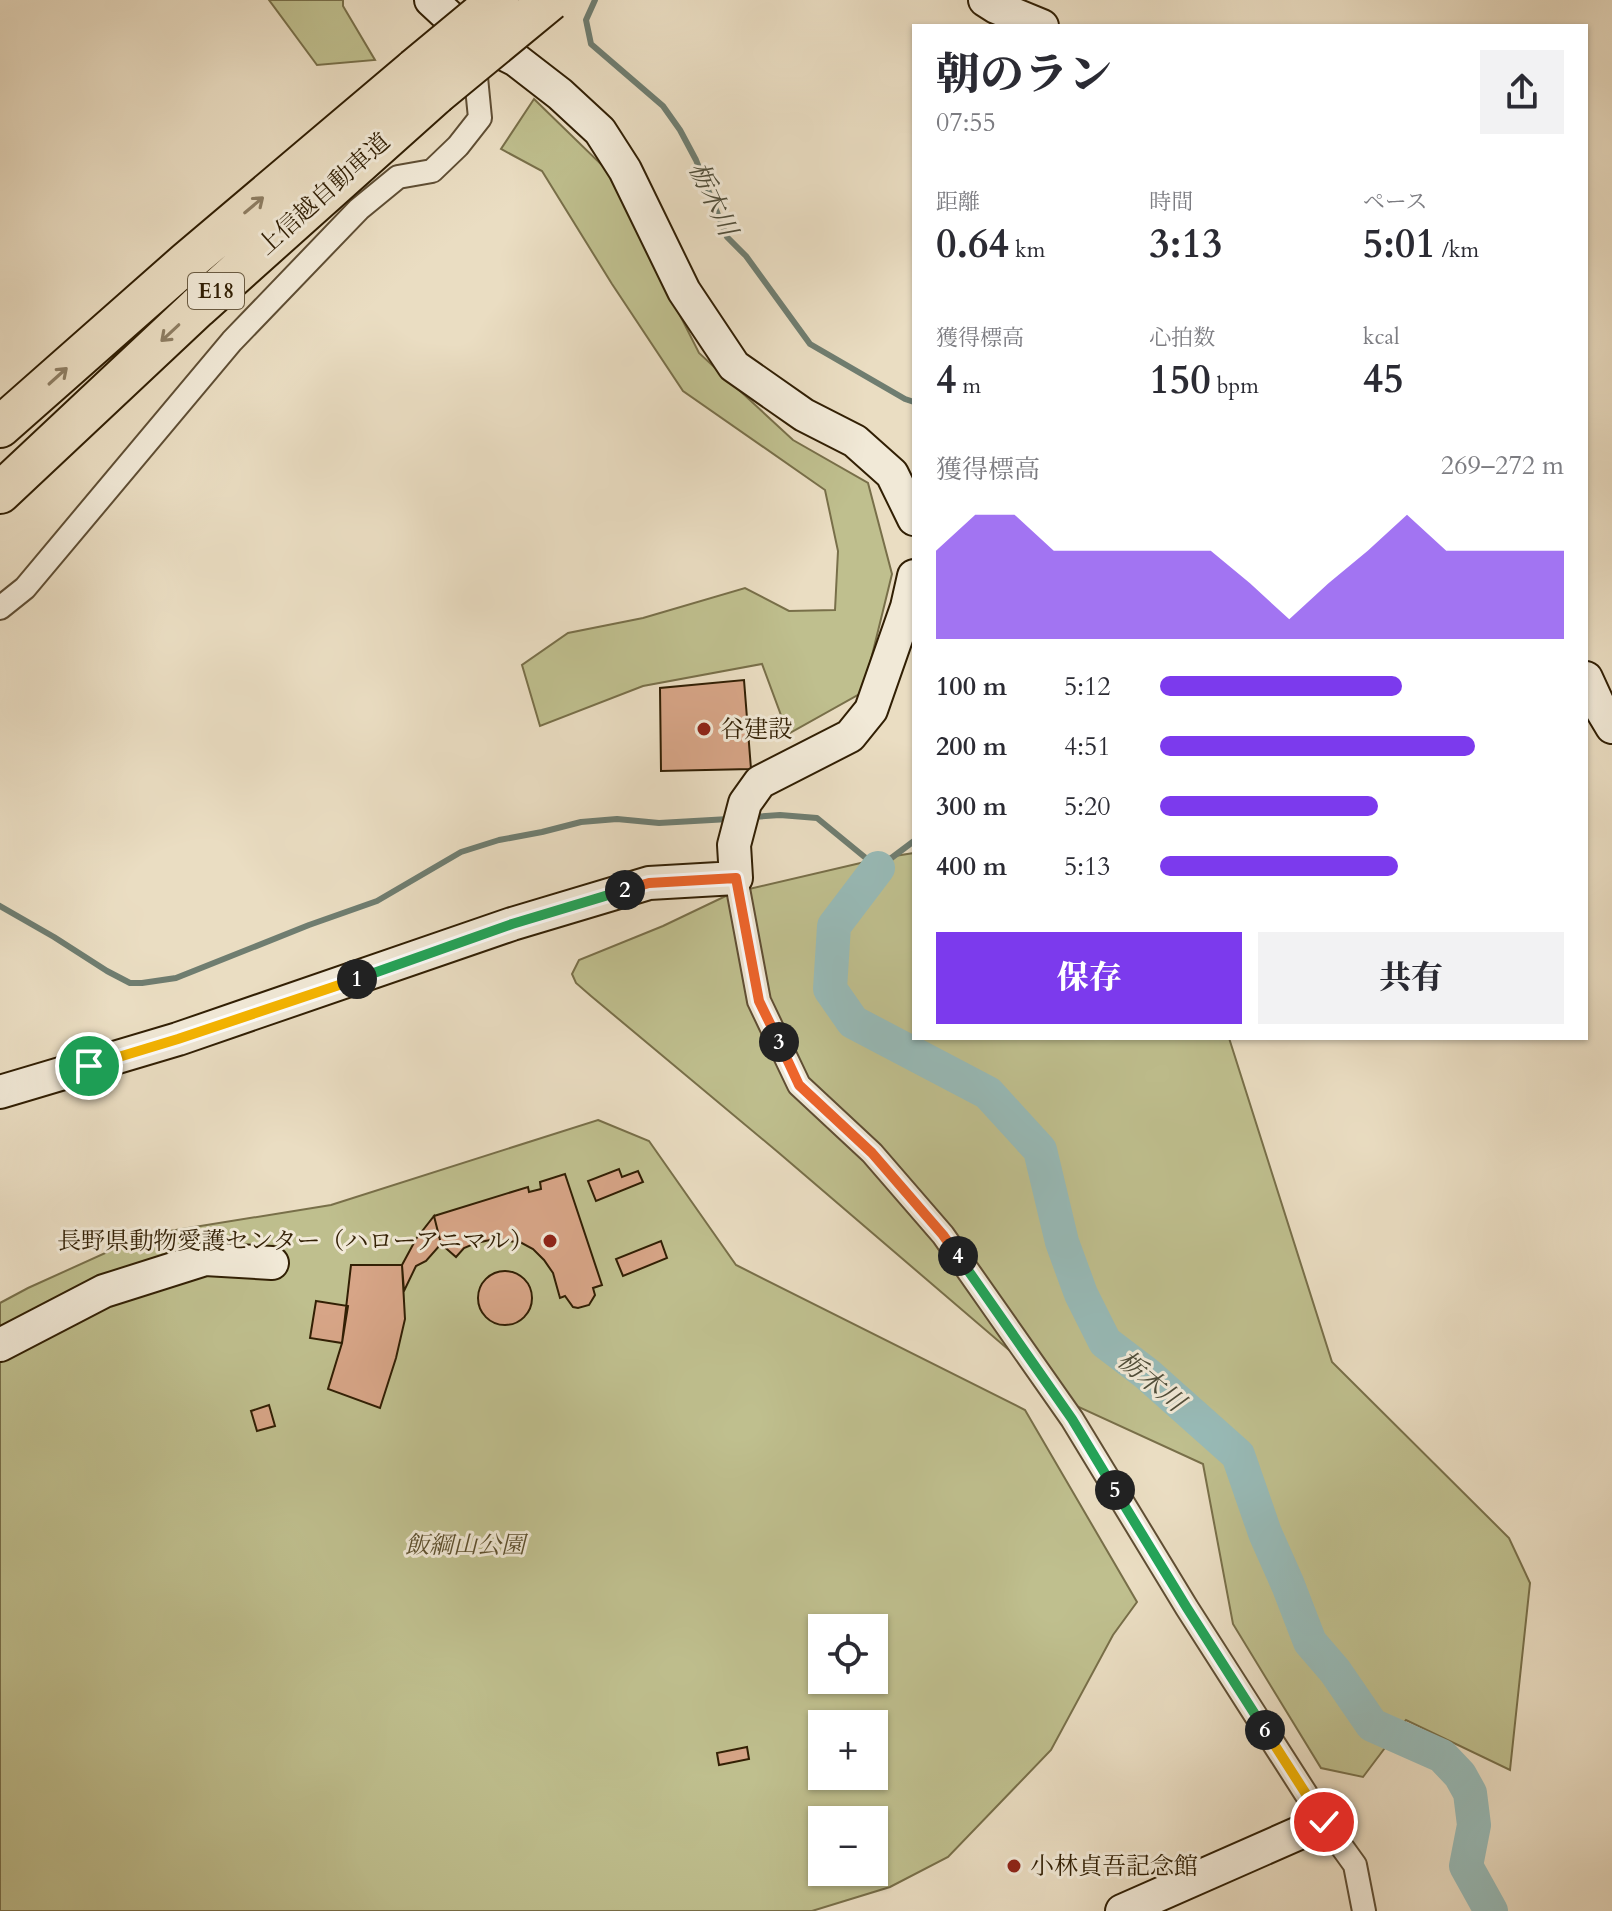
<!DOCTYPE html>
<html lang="ja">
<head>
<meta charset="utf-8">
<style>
  :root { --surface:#fff; --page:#f2f2f3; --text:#2b2b33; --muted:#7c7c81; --accent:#7c3aed }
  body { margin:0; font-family:Cardo,"Noto Serif JP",serif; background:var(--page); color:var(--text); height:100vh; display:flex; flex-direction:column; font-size:30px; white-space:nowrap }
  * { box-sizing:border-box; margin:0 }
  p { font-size:26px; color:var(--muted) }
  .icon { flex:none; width:44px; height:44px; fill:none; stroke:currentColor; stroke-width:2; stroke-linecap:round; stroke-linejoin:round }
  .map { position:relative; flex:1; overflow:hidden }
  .sheet { position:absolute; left:912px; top:24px; width:676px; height:1016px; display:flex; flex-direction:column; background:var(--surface); border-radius:0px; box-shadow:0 2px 6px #0004 }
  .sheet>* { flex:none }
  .fabs { position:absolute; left:808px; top:1614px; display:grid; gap:16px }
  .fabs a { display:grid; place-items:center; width:80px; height:80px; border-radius:0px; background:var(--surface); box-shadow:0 2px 6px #0004; font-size:40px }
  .pin { position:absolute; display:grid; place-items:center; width:68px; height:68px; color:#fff; margin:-34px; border:4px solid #fff; border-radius:50%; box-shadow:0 2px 8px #0007 }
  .km { position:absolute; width:40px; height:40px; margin:-20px; border-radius:50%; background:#222; color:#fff; font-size:22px; line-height:40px; text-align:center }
  .round { display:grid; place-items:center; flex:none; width:84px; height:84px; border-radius:0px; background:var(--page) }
  .overview { display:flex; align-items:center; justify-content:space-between; height:136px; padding:0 24px }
  h1 { font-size:44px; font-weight:800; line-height:60px }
  .figures { display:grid; grid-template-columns:repeat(3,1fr); gap:12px; height:136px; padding:8px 24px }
  .figures div { display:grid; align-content:center }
  .figures b { font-size:40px; font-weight:800 }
  .figures small { font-size:22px; font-weight:400 }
  .figures p { font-size:22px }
  .chart { height:224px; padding:16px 24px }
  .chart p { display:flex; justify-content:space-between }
  .chart svg { width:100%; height:144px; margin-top:8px; fill:var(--accent); opacity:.7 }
  .cta { display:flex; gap:16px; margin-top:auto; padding:16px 24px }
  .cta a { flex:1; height:92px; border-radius:0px; background:var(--accent); color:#fff; font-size:32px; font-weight:800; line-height:92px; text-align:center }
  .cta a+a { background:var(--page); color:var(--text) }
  ul { padding:0 24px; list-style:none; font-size:26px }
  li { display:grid; grid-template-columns:128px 96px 1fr; align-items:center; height:60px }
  li i { height:20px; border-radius:10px; background:var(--accent) }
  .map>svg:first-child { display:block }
  .green { fill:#bfbf8e; stroke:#786f49; stroke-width:2; fill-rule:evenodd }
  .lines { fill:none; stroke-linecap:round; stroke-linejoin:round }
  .stream { stroke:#6f7d70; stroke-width:6 }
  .river { stroke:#98bbb8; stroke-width:34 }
  .building { fill:#d7a587; stroke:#311f04; stroke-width:2 }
  .street-casing { stroke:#5f4e34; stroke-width:26 }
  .secondary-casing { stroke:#311f04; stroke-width:36 }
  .highway-casing { stroke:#311f04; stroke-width:44 }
  .street { stroke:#f1e9d7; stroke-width:22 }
  .secondary { stroke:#f1e9d7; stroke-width:32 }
  .highway { stroke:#eaddc2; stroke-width:40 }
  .highway-bridge-casing { stroke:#311f04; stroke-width:44; stroke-linecap:butt }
  .highway-bridge { stroke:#eaddc2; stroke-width:40 }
  .oneway { stroke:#8e7e63 }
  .split-1-casing { stroke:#fff; stroke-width:16 }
  .split-2-casing { stroke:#fff; stroke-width:16 }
  .split-3-casing { stroke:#fff; stroke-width:16 }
  .split-4-casing { stroke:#fff; stroke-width:16 }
  .split-5-casing { stroke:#fff; stroke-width:16 }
  .split-6-casing { stroke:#fff; stroke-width:16 }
  .split-7-casing { stroke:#fff; stroke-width:16 }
  .split-1 { stroke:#f5b400; stroke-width:10 }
  .split-2 { stroke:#22a559; stroke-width:10 }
  .split-3 { stroke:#f0652b; stroke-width:10 }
  .split-4 { stroke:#f0652b; stroke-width:10 }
  .split-5 { stroke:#22a559; stroke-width:10 }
  .split-6 { stroke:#22a559; stroke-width:10 }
  .split-7 { stroke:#f5b400; stroke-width:10 }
  .poi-dot { fill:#8f2418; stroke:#f1e9d7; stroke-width:3 }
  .labels { text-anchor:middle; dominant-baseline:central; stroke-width:6; stroke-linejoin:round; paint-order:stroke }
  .shield { fill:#f1e9d7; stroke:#6b5c43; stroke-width:2 }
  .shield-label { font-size:22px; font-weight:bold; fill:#311f04 }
  .street-label { font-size:24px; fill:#311f04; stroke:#f1e9d7 }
  .poi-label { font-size:24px; fill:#311f04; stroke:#f1e9d7; text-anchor:start }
  .park-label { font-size:24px; font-style:italic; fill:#5c4f2d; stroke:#f1e9d7 }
  .water-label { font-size:26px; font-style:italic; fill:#504e3a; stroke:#f1e9d7 }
</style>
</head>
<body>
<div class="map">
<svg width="1612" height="1911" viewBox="0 0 1612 1911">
  <rect width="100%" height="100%" fill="#eaddc2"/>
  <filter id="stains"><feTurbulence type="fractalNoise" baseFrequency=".0025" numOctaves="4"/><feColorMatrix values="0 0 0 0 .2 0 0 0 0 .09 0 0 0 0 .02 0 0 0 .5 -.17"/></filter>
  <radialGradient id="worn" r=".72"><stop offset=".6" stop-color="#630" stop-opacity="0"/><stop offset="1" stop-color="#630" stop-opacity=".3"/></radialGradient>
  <path class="green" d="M269 0H343V6L375 60 317 65Z
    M534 99 606 169 699 353 793 440 868 483 892 574 863 692 788 734 762 664 643 686 540 726 522 665 568 633 643 618 745 588 789 611 835 610 838 551 825 490 683 391 612 284 542 171 501 149Z
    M914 853V1038H1229L1332 1362 1509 1538 1530 1583 1510 1770 1406 1720 1363 1777 1321 1768 1233 1624 1203 1464 1072 1404 779 1153 591 996 576 983 572 974 579 960 663 926 732 893 882 858Z
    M598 1120 649 1141 736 1265 1025 1410 1137 1602 1113 1635 1051 1750 948 1857 890 1887 812 1911H0V1303L28 1288 145 1235 331 1205ZM822 1628H874V1680H822ZM822 1724H874V1776H822ZM822 1820H874V1872H822Z"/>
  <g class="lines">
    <path class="stream" d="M595 0 586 20 591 44 663 106 680 130 696 160 727 237 746 256 810 344 905 399 914 402
      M752 817 780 815 817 818 878 868 914 841
      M0 906 54 937 107 971 130 983H142L176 978 309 925 377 901 461 852 499 840 542 832 581 822 617 819 659 823 729 819"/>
    <path class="river" d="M878 868 834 926 830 989 853 1022 988 1093 1040 1150 1062 1242 1081 1294 1105 1342 1147 1374 1238 1455 1265 1533 1288 1585 1310 1642 1335 1671 1372 1725 1442 1756 1460 1775 1470 1793 1474 1825 1466 1866 1491 1911"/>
  </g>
  <path class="building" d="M744 680 751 769 661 771 660 688Z
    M619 1169 622 1177 638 1171 643 1182 596 1201 588 1181Z
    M565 1174 602 1285 593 1288 595 1295 589 1305 578 1308 573 1307 565 1296 560 1298 553 1273 544 1260 533 1249 520 1242 490 1240 476 1243 464 1248 456 1257 441 1244 434 1216 528 1187 529 1192 541 1189 540 1182Z
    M434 1216 441 1244 426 1261 416 1266 404 1291 402 1265 416 1239Z
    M661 1241 667 1258 623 1276 616 1259Z
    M351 1265H402L405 1319 396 1358 380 1408 328 1389 342 1343Z
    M478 1298a27 27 0 1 1 54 0a27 27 0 1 1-54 0Z
    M316 1301 348 1306 342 1343 310 1338Z
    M269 1405 275 1426 257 1431 251 1411Z
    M747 1747 749 1759 719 1765 717 1753Z"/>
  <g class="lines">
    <g class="street-casing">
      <path id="street" d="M0 608 25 588 232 341 359 209 398 177 432 171 458 146 480 118 474 57
        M736 878 759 1001 799 1085 872 1153 943 1235 1072 1419 1187 1608 1324 1822 1355 1865 1364 1911"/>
    </g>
    <g class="secondary-casing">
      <path id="secondary" d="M431 0 472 38 516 60 560 94 600 131 625 170 684 291 734 366 804 415 855 441 892 474 914 519
        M985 0 996 7 1042 26
        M1586 678 1597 702 1612 727
        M0 1092 178 1039 512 924 649 883 736 878 734 845 745 803 760 782 850 736 871 710 907 607 914 576
        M0 1345 104 1291 205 1259 272 1263
        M1122 1911 1324 1822"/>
    </g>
    <g class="highway-casing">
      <path id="highway" d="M0 427 187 262 415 69
        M0 493 197 308 436 94"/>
    </g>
    <use href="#street" class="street"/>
    <use href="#secondary" class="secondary"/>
    <use href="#highway" class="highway"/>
    <g class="highway-bridge-casing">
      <path id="highway-bridge" d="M415 69 498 0
        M436 94 550 0"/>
    </g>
    <use href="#highway-bridge" class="highway-bridge"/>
  </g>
  <defs><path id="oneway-shaft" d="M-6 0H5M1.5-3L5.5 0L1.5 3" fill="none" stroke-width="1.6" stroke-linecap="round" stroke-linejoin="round" transform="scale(2)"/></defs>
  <g class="oneway">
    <use href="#oneway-shaft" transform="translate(254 205) rotate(-40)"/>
    <use href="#oneway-shaft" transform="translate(170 333) rotate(137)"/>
    <use href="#oneway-shaft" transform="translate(58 376) rotate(-42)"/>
  </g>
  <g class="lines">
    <g class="split-1-casing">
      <path id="split-1" d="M89 1066 178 1039 357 979"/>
    </g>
    <g class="split-2-casing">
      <path id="split-2" d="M357 979 512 924 625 890"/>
    </g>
    <g class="split-3-casing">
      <path id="split-3" d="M625 890 649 883 736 878 759 1001 779 1042"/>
    </g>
    <g class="split-4-casing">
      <path id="split-4" d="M779 1042 799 1085 872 1153 943 1235 958 1256"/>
    </g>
    <g class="split-5-casing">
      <path id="split-5" d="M958 1256 1072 1419 1115 1490"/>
    </g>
    <g class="split-6-casing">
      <path id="split-6" d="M1115 1490 1187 1608 1265 1730"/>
    </g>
    <g class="split-7-casing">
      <path id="split-7" d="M1265 1730 1324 1822"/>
    </g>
    <use href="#split-1" class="split-1"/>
    <use href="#split-2" class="split-2"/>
    <use href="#split-3" class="split-3"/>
    <use href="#split-4" class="split-4"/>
    <use href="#split-5" class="split-5"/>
    <use href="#split-6" class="split-6"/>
    <use href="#split-7" class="split-7"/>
  </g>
  <g class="poi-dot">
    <circle cx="704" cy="729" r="8"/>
    <circle cx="550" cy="1241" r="8"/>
    <circle cx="1014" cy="1866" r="8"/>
  </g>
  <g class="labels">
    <rect class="shield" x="188" y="273" width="56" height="36" rx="6"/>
    <g class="shield-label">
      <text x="216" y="291">E18</text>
    </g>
    <g class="street-label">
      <text transform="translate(324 194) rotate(-42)">上信越自動車道</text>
    </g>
    <g class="poi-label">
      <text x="720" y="729">谷建設</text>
      <text x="534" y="1241" text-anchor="end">長野県動物愛護センター（ハローアニマル）</text>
      <text x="1030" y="1866">小林貞吾記念館</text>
    </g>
    <g class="park-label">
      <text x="465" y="1545">飯綱山公園</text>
    </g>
    <g class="water-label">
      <text transform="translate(713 199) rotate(65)">栃木川</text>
      <text transform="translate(1151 1381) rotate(40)">栃木川</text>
    </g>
  </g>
  <rect width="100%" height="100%" filter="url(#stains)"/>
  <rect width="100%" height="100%" fill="url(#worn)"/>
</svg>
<div class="fabs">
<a><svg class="icon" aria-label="locate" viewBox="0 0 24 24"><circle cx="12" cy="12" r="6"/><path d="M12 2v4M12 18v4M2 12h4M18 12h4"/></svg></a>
<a>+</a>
<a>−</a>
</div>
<div class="pin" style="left:89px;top:1066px;background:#1e9e55"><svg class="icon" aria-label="arrive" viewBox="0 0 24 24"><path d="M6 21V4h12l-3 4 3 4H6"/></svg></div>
<div class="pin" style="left:1324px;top:1822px;background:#d93025"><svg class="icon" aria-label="check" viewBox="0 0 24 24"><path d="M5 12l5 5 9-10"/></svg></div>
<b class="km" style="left:357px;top:979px">1</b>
<b class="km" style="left:625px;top:890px">2</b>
<b class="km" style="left:779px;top:1042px">3</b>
<b class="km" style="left:958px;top:1256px">4</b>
<b class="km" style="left:1115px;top:1490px">5</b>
<b class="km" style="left:1265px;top:1730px">6</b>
<section class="sheet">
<div class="overview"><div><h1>朝のラン</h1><p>07:55</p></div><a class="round"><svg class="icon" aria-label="share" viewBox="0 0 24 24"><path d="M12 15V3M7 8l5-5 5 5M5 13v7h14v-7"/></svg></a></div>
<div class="figures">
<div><p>距離</p><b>0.64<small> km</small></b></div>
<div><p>時間</p><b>3:13</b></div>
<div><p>ペース</p><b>5:01<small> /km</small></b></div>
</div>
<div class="figures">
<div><p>獲得標高</p><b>4<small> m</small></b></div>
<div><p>心拍数</p><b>150<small> bpm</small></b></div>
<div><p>kcal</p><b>45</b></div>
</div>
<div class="chart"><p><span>獲得標高</span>269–272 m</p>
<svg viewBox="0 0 160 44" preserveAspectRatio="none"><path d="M0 44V17L10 6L20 6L30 17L40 17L50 17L60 17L70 17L80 27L90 38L100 27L110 17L120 6L130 17L140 17L150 17L160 17V44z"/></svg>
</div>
<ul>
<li><b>100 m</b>5:12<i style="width:60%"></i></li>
<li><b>200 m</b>4:51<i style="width:78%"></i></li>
<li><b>300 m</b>5:20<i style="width:54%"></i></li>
<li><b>400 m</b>5:13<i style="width:59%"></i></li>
</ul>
<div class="cta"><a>保存</a><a>共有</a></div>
</section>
</div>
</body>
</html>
